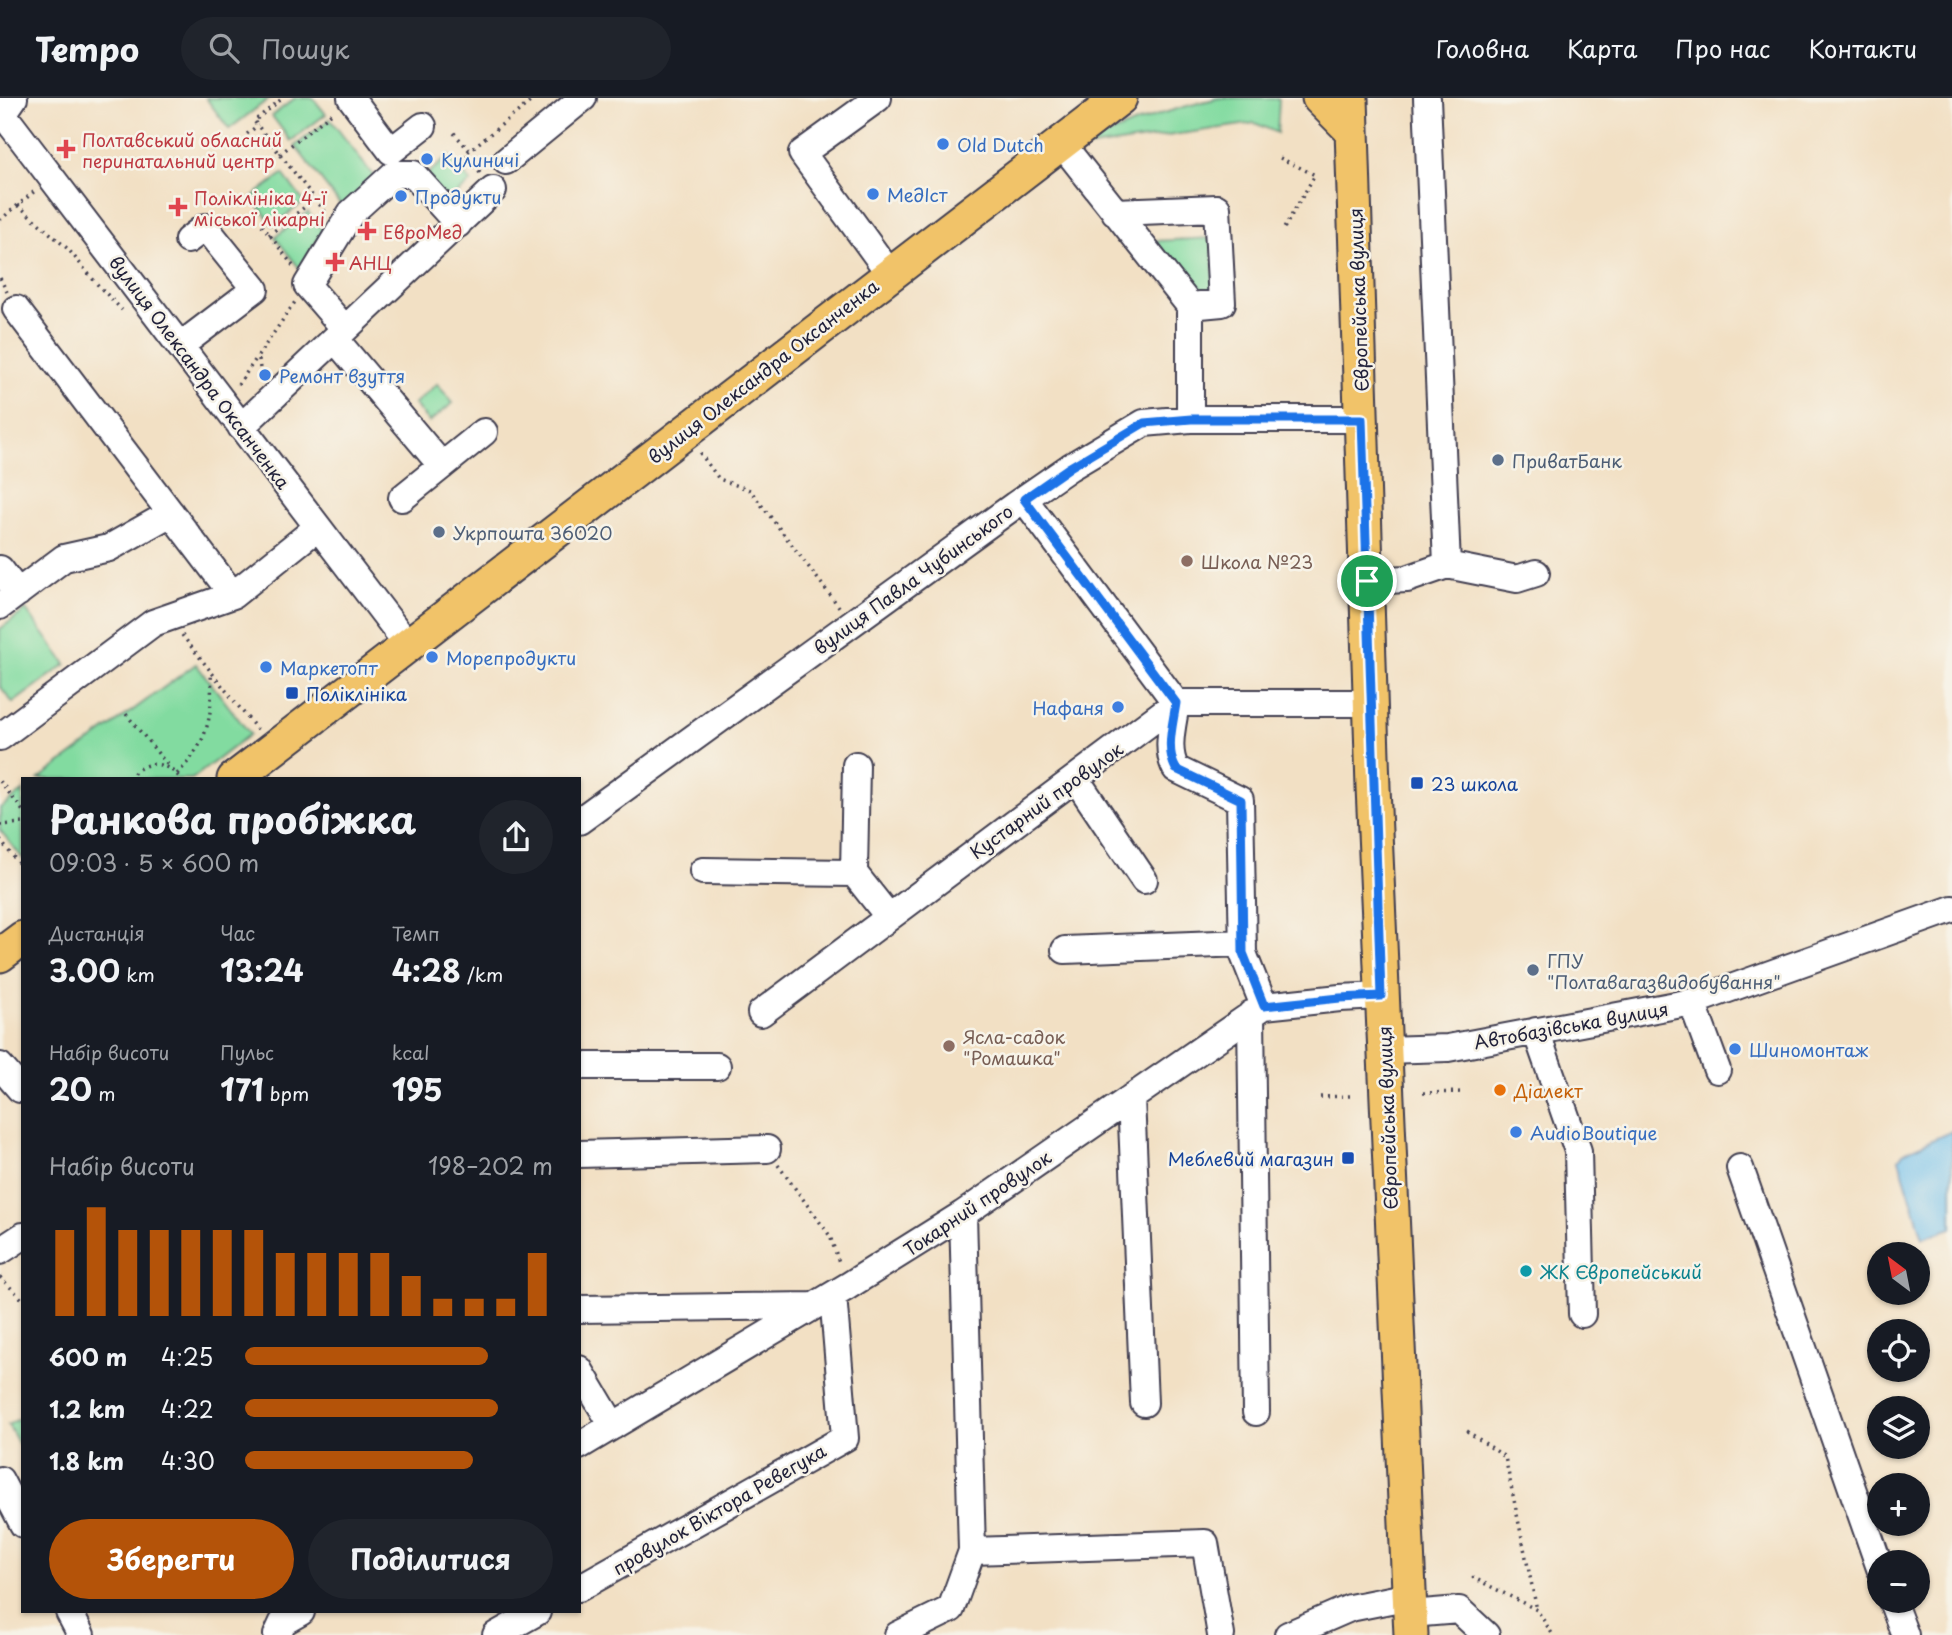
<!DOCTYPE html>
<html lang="uk">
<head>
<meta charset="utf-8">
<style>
  :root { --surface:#171b24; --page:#20242c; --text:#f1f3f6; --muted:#9ea1a6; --line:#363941; --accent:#b45309 }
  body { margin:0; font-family:"Playpen Sans",sans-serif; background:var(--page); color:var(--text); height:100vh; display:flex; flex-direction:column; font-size:26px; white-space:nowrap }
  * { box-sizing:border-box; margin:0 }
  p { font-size:23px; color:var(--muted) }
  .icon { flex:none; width:38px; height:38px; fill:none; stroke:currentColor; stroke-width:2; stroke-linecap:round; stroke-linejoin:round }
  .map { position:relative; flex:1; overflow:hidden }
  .side { position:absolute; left:21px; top:679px; width:560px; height:836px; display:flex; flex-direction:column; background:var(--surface); border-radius:0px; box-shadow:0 2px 5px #0004 }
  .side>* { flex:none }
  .needle { width:46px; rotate:328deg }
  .controls { position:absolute; left:1867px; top:1144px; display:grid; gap:14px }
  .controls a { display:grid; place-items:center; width:63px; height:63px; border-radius:50%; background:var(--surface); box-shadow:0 2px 5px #0004; font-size:35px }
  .pin { position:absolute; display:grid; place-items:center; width:60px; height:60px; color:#fff; margin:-30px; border:4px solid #fff; border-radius:50%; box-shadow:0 2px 7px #0007 }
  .round { display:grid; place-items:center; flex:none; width:74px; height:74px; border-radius:37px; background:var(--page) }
  .overview { display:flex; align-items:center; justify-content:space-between; height:119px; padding:0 28px }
  h1 { font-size:38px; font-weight:700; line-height:52px }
  .figures { display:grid; grid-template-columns:repeat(3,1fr); gap:10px; height:119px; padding:7px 28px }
  .figures div { display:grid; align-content:center }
  .figures b { font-size:30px; font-weight:700 }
  .figures small { font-size:19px; font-weight:400 }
  .figures p { font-size:19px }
  .chart { height:196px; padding:14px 28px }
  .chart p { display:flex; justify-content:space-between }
  .chart svg { width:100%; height:126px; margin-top:7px; stroke:var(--accent); stroke-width:6 }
  .primary-button { display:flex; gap:14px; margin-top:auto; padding:14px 28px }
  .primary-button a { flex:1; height:80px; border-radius:42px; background:var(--accent); color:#fff; font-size:28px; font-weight:700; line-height:80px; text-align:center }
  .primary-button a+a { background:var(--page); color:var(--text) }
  ul { padding:0 28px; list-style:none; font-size:23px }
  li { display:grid; grid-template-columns:112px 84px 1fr; align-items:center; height:52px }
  li i { height:18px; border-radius:9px; background:var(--accent) }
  header { display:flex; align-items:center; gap:42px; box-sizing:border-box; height:98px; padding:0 35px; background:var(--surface); border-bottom:2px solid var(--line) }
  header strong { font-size:33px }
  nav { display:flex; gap:38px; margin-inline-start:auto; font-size:24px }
  .search { width:490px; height:63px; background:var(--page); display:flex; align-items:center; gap:18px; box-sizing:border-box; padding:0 24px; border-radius:38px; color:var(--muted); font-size:26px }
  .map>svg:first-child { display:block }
  .green { fill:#82dba0; stroke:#527e6e; stroke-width:2 }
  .water { fill:#71c0ec; stroke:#4a7194; stroke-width:2 }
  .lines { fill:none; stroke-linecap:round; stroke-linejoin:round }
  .minor-casing { stroke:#413e50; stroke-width:30 }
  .major-casing { stroke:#413e50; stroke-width:37 }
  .path { stroke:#413e50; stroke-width:3.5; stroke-dasharray:2 5; stroke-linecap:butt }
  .minor { stroke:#fff; stroke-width:26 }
  .major { stroke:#f1c369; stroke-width:33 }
  .route-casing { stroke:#fff; stroke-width:14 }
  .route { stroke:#1a73e8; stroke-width:9 }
  .shop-dot { fill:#3f7fe0; stroke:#f7f3e8; stroke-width:2.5 }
  .health-dot { fill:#e0444e; stroke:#f7f3e8; stroke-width:2.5 }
  .service-dot { fill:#5c6f8a; stroke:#f7f3e8; stroke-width:2.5 }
  .education-dot { fill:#8d6e63; stroke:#f7f3e8; stroke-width:2.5 }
  .transit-dot { fill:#1a4fb4; stroke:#f7f3e8; stroke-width:2.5 }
  .food-dot { fill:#e8710a; stroke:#f7f3e8; stroke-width:2.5 }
  .culture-dot { fill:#0f9aa8; stroke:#f7f3e8; stroke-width:2.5 }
  .labels { text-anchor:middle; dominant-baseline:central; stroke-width:5; stroke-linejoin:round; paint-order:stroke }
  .health-label { font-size:18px; fill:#be3a42; stroke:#f7f3e8; text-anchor:start }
  .shop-label { font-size:18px; fill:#366cbe; stroke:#f7f3e8; text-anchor:start }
  .street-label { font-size:18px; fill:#22223b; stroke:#f7f3e8 }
  .service-label { font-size:18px; fill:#4e5e75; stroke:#f7f3e8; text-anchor:start }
  .education-label { font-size:18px; fill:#785e54; stroke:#f7f3e8; text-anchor:start }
  .transit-label { font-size:18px; fill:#164399; stroke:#f7f3e8; text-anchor:start }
  .food-label { font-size:18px; fill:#c56008; stroke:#f7f3e8; text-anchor:start }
  .culture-label { font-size:18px; fill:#0d838f; stroke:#f7f3e8; text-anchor:start }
</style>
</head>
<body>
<header>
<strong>Tempo</strong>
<div class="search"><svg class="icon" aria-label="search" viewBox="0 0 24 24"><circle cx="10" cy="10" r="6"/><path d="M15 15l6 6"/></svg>Пошук</div>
<nav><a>Головна</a><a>Карта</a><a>Про нас</a><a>Контакти</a></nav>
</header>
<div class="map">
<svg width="1952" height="1537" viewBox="0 0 1952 1537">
  <rect width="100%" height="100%" fill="#f7f3e8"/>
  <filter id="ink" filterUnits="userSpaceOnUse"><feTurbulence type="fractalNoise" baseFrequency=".0143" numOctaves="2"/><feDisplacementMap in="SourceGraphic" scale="14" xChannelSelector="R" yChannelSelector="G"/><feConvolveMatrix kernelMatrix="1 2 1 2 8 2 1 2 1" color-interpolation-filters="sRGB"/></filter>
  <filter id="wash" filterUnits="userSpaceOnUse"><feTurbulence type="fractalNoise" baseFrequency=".00686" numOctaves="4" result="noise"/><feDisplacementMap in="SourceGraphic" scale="28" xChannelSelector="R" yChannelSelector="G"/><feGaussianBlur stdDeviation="1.57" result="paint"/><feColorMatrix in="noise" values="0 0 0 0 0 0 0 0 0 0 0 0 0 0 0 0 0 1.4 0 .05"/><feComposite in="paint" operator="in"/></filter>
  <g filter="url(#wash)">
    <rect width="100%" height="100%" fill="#f2e0c4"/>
    <path class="green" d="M206 0H270L229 31Z
      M295 0H313L326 16 291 43 272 18Z
      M1219 0H1274L1279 2 1277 35 1255 25 1078 51C1123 28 1169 11 1219 0Z
      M330 21 378 84 343 110 295 48Z
      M449 58 471 84 447 104 425 78Z
      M283 76 304 104 273 127 252 99Z
      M308 114 323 133 300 171 275 139Z
      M1212 140 1214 195H1199L1155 143Z
      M437 286 453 305 429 324 414 306Z
      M26 512 66 566 13 605 0 588V531Z
      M196 566 250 636 192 681H39Z
      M23 693V761L0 732V710Z
      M23 1318V1353L8 1327Z"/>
    <path class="water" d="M1952 1033V1130L1923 1140 1899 1061 1903 1055Z"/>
  </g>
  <g filter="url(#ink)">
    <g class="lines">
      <g class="minor-casing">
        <path id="minor" d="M14 0 3 16 408 547
          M351 0 391 53 423 28
          M878 0 802 55 890 176
          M1061 45 1190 208V321
          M506 63 583 0
          M1115 114 1217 110 1222 205 1190 208
          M16 211 233 497
          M345 231 307 187 351 115 394 76H413L458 126
          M335 241 442 368
          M180 248 255 191 205 129 188 142
          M241 329 493 92
          M402 400 484 334
          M1024 401 1176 605C1173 627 1165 651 1176 671L1240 702 1243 855 1264 908
          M1447 467 1517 481 1536 475
          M0 471 18 495
          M1367 483 1407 481 1447 467 1427 0
          M0 508 64 460 109 450 171 415
          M0 639 153 525 233 497 318 429
          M1076 681 1144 782
          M579 723 1015 407 1070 369 1144 325 1190 321H1362
          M703 773 854 775 856 667
          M854 775 888 818
          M1065 852 1243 845
          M1692 904 1717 972
          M761 915 1176 605H1370
          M1251 916 1256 1314
          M1536 933 1578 1053 1582 1216
          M1384 952 1448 950 1692 904 1952 811
          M0 968 20 991
          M579 968H717
          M1131 1000 1144 1305
          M579 1056 767 1051
          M1740 1070 1880 1470
          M0 1153 23 1138
          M579 1211 812 1208
          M579 1271 613 1328
          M579 1348 848 1188 963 1116 1264 908 1340 900 1381 898
          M0 1382 23 1426
          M972 1453 1205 1445 1221 1537
          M579 1490 845 1340 833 1197
          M1892 1503 1905 1537
          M69 1514 81 1537
          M1410 1516 1459 1512 1486 1537
          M277 1537 283 1524 301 1514
          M496 1537 537 1514
          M898 1537 951 1511 972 1453 963 1116
          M1288 1537 1350 1510 1410 1498"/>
      </g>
      <g class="major-casing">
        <path id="major" d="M1319 0 1352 33
          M1351 0 1373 689 1411 1537
          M234 681 1120 0
          M0 857 23 840"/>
      </g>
      <path class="path" d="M454 35 469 52
        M247 36 258 27
        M280 56 333 14
        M1280 60 1315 77 1283 132
        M480 75 465 56 535 0
        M315 101 327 116
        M18 107 68 151 97 186 122 212
        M0 122 36 92
        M262 127 294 169
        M269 137 315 101 254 23 283 0
        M0 180 7 194
        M259 261 261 281
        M238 287 295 204
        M700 355 719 381 750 392 840 510
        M182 537 258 633
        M126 616 170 670
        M177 676C209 644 213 617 211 574
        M129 681C143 661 165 662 181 681
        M0 683 23 713
        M0 727 23 725
        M0 742 23 771
        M1423 995 1464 994
        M1320 999 1351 998
        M778 1067 830 1138 840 1167
        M0 1179 23 1202
        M1467 1333 1505 1359 1537 1512
        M1472 1479 1537 1512 1553 1537"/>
      <use href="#minor" class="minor"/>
      <use href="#major" class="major"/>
    </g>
  </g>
  <g class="lines" filter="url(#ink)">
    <g class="route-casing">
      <path id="route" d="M1191 321H1362L1381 898 1340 900 1264 908 1243 855 1241 702 1176 671C1165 651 1173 627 1176 605L1024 401 1070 369 1144 325Z"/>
    </g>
    <use href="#route" class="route"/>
  </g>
  <g class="shop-dot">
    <circle cx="943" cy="46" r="7"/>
    <circle cx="427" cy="61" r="7"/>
    <circle cx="873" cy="96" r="7"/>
    <circle cx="401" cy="98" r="7"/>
    <circle cx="265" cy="277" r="7"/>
    <circle cx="432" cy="559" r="7"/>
    <circle cx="266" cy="569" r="7"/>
    <circle cx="1118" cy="609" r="7"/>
    <circle cx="1735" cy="951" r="7"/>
    <circle cx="1516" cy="1034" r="7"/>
  </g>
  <g class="health-dot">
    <path d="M62.5 40.5h7v7h7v7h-7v7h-7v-7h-7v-7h7z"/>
    <path d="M174.5 98.5h7v7h7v7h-7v7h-7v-7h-7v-7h7z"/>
    <path d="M363.5 122.5h7v7h7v7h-7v7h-7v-7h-7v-7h7z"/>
    <path d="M331.5 153.5h7v7h7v7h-7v7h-7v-7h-7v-7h7z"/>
  </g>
  <g class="service-dot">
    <circle cx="1498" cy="362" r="7"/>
    <circle cx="439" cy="434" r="7"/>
    <circle cx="1533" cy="872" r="7"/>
  </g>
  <g class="education-dot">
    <circle cx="1187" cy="463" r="7"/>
    <circle cx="949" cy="948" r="7"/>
  </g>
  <g class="transit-dot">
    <rect x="285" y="588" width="14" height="14" rx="3.5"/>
    <rect x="1410" y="678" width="14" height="14" rx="3.5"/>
    <rect x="1341" y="1053" width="14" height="14" rx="3.5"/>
  </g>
  <circle class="food-dot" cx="1500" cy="992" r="7"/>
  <circle class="culture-dot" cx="1526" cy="1173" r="7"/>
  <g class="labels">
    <g class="health-label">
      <text x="82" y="41">Полтавський обласний<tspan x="82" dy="21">перинатальний центр</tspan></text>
      <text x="194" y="99">Поліклініка 4-ї<tspan x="194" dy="21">міської лікарні</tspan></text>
      <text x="383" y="133">ЕвроМед</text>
      <text x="349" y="164">АНЦ</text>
    </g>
    <g class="shop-label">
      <text x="957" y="46">Old Dutch</text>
      <text x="441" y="61">Кулиничі</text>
      <text x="887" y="96">МедІст</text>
      <text x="415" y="98">Продукти</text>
      <text x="279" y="277">Ремонт взуття</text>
      <text x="446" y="559">Морепродукти</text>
      <text x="280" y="569">Маркетопт</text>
      <text x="1104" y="609" text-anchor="end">Нафаня</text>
      <text x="1749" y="951">Шиномонтаж</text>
      <text x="1530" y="1034">AudioBoutique</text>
    </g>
    <g class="street-label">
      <text transform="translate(1358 202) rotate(-92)">Європейська вулиця</text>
      <text transform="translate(763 273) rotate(-38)">вулиця Олександра Оксанченка</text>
      <text transform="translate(200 274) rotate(53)">вулиця Олександра Оксанченка</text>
      <text transform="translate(913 481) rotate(-36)">вулиця Павла Чубинського</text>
      <text transform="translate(1046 702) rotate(-36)">Кустарний провулок</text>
      <text transform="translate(1571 927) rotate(-10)">Автобазівська вулиця</text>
      <text transform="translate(1387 1020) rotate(-92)">Європейська вулиця</text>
      <text transform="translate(977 1105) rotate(-34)">Токарний провулок</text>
      <text transform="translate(719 1411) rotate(-30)">провулок Віктора Ревегука</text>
    </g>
    <g class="service-label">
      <text x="1512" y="362">ПриватБанк</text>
      <text x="453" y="434">Укрпошта 36020</text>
      <text x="1547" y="862">ГПУ<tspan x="1547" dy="21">"Полтавагазвидобування"</tspan></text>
    </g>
    <g class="education-label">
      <text x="1201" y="463">Школа №23</text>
      <text x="963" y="938">Ясла-садок<tspan x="963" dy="21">"Ромашка"</tspan></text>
    </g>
    <g class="transit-label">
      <text x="306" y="595">Поліклініка</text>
      <text x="1431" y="685">23 школа</text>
      <text x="1334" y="1060" text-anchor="end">Меблевий магазин</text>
    </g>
    <g class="food-label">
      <text x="1514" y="992">Діалект</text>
    </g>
    <g class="culture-label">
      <text x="1540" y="1173">ЖК Європейський</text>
    </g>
  </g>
</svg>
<div class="controls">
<a><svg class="needle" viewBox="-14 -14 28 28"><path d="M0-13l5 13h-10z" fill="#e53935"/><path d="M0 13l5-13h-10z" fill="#9ea1a6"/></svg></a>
<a><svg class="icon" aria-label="locate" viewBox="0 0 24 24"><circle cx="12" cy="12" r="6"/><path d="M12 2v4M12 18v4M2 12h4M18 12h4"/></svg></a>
<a><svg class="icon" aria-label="layers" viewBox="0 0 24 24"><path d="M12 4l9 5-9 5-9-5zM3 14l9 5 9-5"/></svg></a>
<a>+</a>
<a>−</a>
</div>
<div class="pin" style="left:1367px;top:483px;background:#1e9e55"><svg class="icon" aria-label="arrive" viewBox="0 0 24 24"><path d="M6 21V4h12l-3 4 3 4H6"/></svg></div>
<section class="side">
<div class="overview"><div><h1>Ранкова пробіжка</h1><p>09:03 · 5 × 600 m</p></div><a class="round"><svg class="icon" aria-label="share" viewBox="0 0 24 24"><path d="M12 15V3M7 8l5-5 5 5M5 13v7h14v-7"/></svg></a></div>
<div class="figures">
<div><p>Дистанція</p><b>3.00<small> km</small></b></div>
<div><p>Час</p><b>13:24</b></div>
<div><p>Темп</p><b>4:28<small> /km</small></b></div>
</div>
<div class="figures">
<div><p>Набір висоти</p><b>20<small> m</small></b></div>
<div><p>Пульс</p><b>171<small> bpm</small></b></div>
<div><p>kcal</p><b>195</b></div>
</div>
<div class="chart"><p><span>Набір висоти</span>198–202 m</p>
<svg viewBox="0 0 160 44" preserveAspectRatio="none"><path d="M5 44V14M15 44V6M25 44V14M35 44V14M45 44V14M55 44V14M65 44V14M75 44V22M85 44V22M95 44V22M105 44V22M115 44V30M125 44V38M135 44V38M145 44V38M155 44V22"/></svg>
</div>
<ul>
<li><b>600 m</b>4:25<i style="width:79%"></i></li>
<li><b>1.2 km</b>4:22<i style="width:82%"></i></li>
<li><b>1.8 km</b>4:30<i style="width:74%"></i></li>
</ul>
<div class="primary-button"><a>Зберегти</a><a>Поділитися</a></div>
</section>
</div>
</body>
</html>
